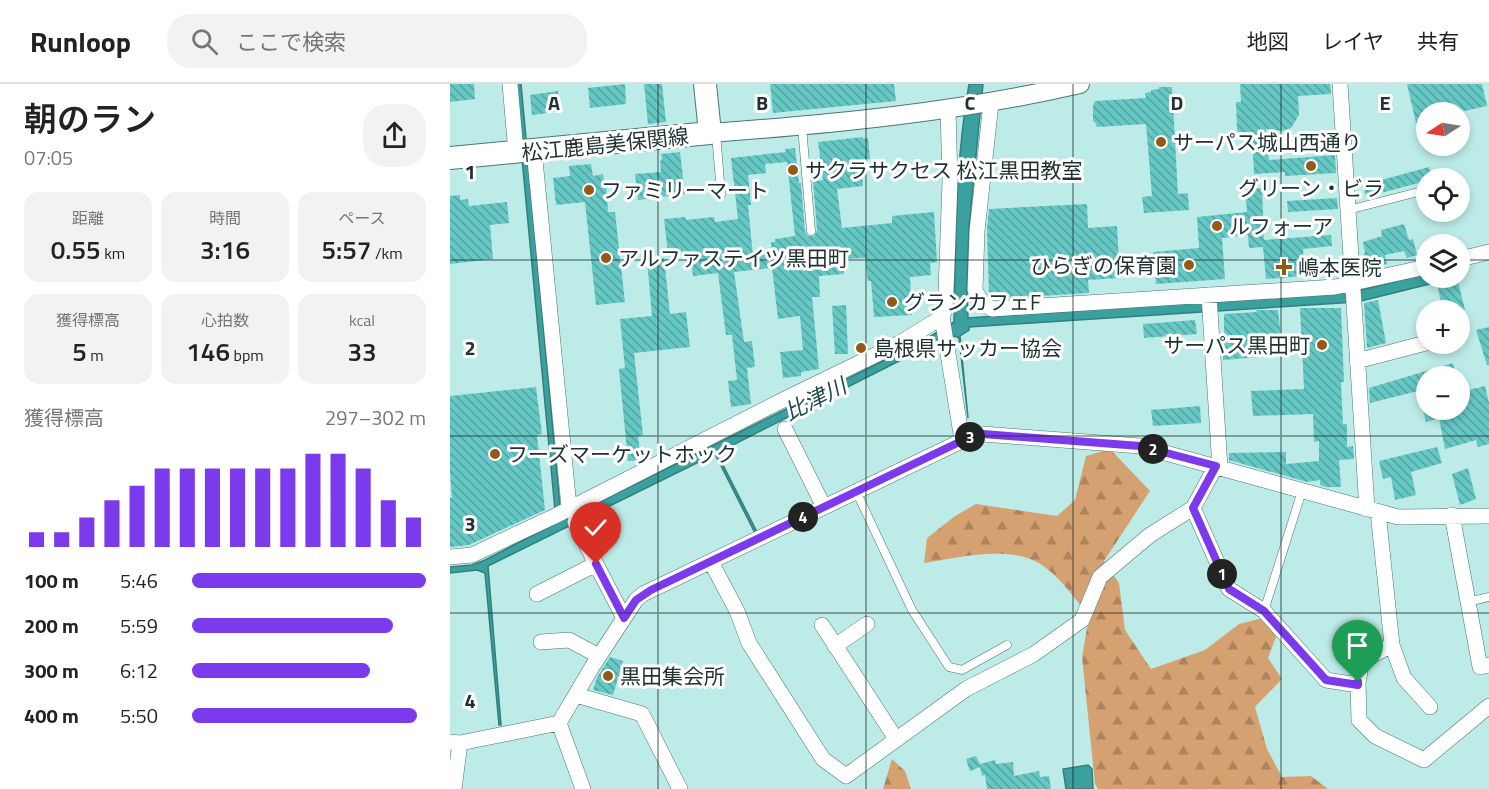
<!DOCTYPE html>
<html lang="ja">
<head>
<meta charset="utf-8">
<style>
  :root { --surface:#fff; --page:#f2f2f2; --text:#222; --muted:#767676; --line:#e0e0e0; --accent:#7c3aed }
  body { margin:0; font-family:"Titillium Web","Noto Sans JP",sans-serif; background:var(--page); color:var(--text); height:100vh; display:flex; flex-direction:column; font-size:22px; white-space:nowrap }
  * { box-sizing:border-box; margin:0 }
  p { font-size:20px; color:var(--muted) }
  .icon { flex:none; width:33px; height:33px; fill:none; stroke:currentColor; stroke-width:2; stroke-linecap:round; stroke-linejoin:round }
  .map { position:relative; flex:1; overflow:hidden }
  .panel { display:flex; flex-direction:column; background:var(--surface); width:450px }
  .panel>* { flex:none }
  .needle { width:39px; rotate:258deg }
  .fabs { position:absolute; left:966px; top:18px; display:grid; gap:12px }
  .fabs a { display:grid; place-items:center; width:54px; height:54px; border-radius:50%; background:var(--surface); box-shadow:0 3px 9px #0003; font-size:30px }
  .pin { position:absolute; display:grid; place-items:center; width:51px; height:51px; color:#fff; margin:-62px -26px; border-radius:50% 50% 50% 0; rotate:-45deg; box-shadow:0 0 6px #0007 }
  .pin .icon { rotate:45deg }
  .km { position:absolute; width:30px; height:30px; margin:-15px; border-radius:50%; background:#222; color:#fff; font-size:16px; line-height:30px; text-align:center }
  .round { display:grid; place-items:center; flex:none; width:63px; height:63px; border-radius:24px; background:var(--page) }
  .headline { display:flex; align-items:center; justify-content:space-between; height:102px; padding:0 24px }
  h1 { font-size:33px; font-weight:600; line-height:45px }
  .metrics { display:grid; grid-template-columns:repeat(3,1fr); gap:9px; height:102px; padding:6px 24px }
  .metrics div { display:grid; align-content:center; border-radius:15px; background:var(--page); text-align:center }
  .metrics b { font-size:26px; font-weight:600 }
  .metrics small { font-size:16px; font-weight:400 }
  .metrics p { font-size:16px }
  .chart { height:168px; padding:12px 24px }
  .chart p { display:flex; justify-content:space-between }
  .chart svg { width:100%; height:108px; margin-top:6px; stroke:var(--accent); stroke-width:6 }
  ul { padding:0 24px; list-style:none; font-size:20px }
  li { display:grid; grid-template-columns:96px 72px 1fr; align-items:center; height:45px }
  li i { height:15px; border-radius:8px; background:var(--accent) }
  header { display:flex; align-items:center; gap:36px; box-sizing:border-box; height:84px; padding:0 30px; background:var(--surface); border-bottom:2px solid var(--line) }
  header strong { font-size:28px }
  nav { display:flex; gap:33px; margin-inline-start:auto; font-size:21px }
  .search { width:420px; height:54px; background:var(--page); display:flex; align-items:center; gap:15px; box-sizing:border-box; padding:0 21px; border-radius:24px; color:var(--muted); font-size:22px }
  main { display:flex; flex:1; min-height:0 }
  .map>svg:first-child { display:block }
  .forest { fill:url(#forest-firs) }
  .water { fill:#3aa19e; stroke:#327f7d; stroke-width:1.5 }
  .building { fill:url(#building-back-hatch); fill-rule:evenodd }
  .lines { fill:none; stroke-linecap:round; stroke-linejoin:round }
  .service-casing { stroke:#4b7674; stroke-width:9 }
  .minor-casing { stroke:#4b7674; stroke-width:16 }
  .tertiary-casing { stroke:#4b7674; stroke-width:20 }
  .primary-casing { stroke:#4b7674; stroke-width:24 }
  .service { stroke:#fff; stroke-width:8 }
  .minor { stroke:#fff; stroke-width:15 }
  .tertiary { stroke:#fff; stroke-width:18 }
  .primary { stroke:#fff; stroke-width:22 }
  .route-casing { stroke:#fff; stroke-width:12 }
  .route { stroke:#7c3aed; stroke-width:8 }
  .grid { fill:none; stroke:#1f3130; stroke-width:1.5; stroke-opacity:0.55 }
  .poi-dot { fill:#935917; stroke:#fff; stroke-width:2 }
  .labels { text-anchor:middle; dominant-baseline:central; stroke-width:6; stroke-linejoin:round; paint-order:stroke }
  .poi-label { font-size:21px; fill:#1f3130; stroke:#fff; text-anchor:start }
  .street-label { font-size:21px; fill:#1f3130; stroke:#fff }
  .water-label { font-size:22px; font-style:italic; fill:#1c4948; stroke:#fff }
  .grid-label { font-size:20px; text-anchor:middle; font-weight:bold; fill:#1f3130; stroke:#fff; stroke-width:6; stroke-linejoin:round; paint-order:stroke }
</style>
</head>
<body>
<header>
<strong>Runloop</strong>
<div class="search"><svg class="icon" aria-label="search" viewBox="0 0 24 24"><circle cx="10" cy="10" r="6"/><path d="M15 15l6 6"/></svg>ここで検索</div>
<nav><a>地図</a><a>レイヤ</a><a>共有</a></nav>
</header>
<main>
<section class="panel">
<div class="headline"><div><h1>朝のラン</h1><p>07:05</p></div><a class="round"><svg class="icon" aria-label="share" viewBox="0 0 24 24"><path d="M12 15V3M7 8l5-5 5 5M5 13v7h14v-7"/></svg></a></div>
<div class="metrics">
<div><p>距離</p><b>0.55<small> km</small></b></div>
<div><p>時間</p><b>3:16</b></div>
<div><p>ペース</p><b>5:57<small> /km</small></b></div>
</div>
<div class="metrics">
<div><p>獲得標高</p><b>5<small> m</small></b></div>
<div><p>心拍数</p><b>146<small> bpm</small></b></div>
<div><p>kcal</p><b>33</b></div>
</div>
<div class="chart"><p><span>獲得標高</span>297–302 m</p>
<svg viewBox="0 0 160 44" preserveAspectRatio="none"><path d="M5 44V38M15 44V38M25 44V32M35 44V25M45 44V19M55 44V12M65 44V12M75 44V12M85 44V12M95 44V12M105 44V12M115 44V6M125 44V6M135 44V12M145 44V25M155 44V32"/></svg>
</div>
<ul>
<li><b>100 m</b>5:46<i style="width:100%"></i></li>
<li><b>200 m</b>5:59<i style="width:86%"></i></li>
<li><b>300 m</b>6:12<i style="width:76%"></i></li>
<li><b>400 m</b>5:50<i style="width:96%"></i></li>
</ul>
</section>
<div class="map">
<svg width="1039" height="705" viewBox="0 0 1039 705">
  <defs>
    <pattern id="forest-firs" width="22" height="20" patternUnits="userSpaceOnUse" patternTransform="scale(1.5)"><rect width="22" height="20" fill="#d6a171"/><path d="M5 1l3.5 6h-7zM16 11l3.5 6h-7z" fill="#ad845d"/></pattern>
    <pattern id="building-back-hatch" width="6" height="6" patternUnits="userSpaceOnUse" patternTransform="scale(1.5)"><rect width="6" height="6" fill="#66c8c5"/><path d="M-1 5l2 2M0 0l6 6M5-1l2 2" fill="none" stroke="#53a3a0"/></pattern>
  </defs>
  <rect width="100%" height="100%" fill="#bdebe8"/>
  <path class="forest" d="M660 365 700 407 654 477 669 499 675 546 701 585 755 566 789 540 813 534 826 553 818 574 832 595 805 623 817 665 832 693 861 692 878 705H648L645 700 632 573 639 532C626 516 612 496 596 484 564 459 511 473 474 479L477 454 505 432 526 420 607 432 625 416 636 372Z
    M442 675 455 687 461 705H433Z"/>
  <path class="water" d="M65 0H71L110 423 117 434 471 258 504 238C506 158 505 79 519 0H533L519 143 517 205 518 234 892 208 911 206 976 190V194H1004L907 218 519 243V246L510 252 518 334 509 254 505 252 459 272 267 369 308 450 306 451 265 370 38 482 51 641H49L35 489 27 486 0 489V483L22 481 35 476 109 438 105 426Z
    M638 681 642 685 643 705H616L613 685Z"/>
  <path class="building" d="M0 0H24L25 15 0 18Z
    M175 0 176 20 140 24 138 4Z
    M194 0H212L216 38 198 40Z
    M320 0H444L446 17 323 29Z
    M790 0H880L881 10 848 12 849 31 841 44 832 47 816 45 819 76 885 71 886 89 835 92V88L804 90 802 50 789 51 787 45 786 18H791Z
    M957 0H1032L1037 22 1010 28H976V37L966 39Z
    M709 3H722L728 110 738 109 739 126 694 129 692 113 702 112 696 40 647 43 645 38 643 37V22L645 17 696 14 695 9 701 8V6L709 5Z
    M108 7 111 27 82 31 80 11Z
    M413 53V55L418 54 420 75H415L414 80 416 92 412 93 413 102 387 105 392 144 442 139V132L484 128 487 178 480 179 481 191 460 193 462 231 424 233 421 197H418L415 174 393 175 394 190 369 192 370 213H362L369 285 351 288V292L333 294 330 268 353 266 350 232 328 235 322 184 284 188 294 258 302 257 305 283 297 284 301 320 281 323 278 297 287 296 282 251H276L268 189 243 192 240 167 218 170 214 135 235 133 236 136 264 133 265 138 288 135 281 74 336 68 335 65 345 64 349 99H351L355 148 358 152H364L367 146 363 97 373 96 368 58ZM337 78 345 152 325 155V158H321L322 170 303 172 299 131 298 121H301L298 91 316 89 315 80Z
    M230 68 235 110 188 116 185 90 211 88 210 77 212 76 211 70Z
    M141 80 143 92 153 90 154 96H156L158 128H165L175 218 146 221 135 118 106 121 103 94 120 92 119 82Z
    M979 83 982 94H976V97L916 113 913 101Z
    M812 104 814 156 881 151 882 162 853 165 855 192 816 195 813 163 799 164 798 151 772 154 775 195 706 200 703 168 749 164 747 133 797 128 795 105Z
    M10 111V116L18 115 19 122 57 118 59 139 40 141 43 175 0 180V112Z
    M887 114 888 125 838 128 837 117Z
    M637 120 638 144 667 142 670 194 638 196 639 209 544 215 539 212 537 145 539 125Z
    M954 140 959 156 963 155 967 171 957 174 954 167 935 171 937 180 918 185 911 181V176L915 168 913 158 932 152 931 146Z
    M214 174 220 230 236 228 240 263 184 269 193 351 188 352 191 376 178 377 169 285 175 284 170 235 202 232 197 176Z
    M1008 197 1015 226H992L988 203Z
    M928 216 936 259 917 264 914 219Z
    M396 221 398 270H385L382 222Z
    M850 224H891L894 298H891L893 340H897V363L903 362 904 375 889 376 891 403H876L870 401V396L857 398 779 376V369L836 368V380L869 377V357L864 358 863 330 803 332 801 307 854 305Z
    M806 226H828L833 271 773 276 772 258H774V230L807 228Z
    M745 236 747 250 694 254 693 240Z
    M1039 243V281H1037L1026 246Z
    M1003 279 1006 292H976V326H1010V308L1035 302 1039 319V360L1028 363 1026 356 995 365 989 334 976 338 968 307 920 319 919 304Z
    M86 303 92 350 87 351 95 426 19 461 0 463V414H2L0 389V312Z
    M750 322 751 339 703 342 701 326Z
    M987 363 992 379 961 388 966 411 945 416 941 393 933 395 929 377Z
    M1018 384 1026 415 1010 421 1002 390Z
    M160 573 173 577 163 611 143 606 147 593Z
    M526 672 530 680 545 676 546 680 563 678 564 692 589 687 590 693 599 692 601 705H537L535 691 532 692 530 683 520 687 516 675Z"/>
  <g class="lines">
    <g class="service-casing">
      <path id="service" d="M352 43 361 147
        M266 49 271 110
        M898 126 976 106
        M406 407 462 526 499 583 512 586 557 561
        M1018 518 1039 513
        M814 527 852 407"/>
    </g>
    <g class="minor-casing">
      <path id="minor" d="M60 0 66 68
        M890 0 917 425
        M541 19 527 147 525 206 532 219 542 225 885 203 976 183
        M498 26 500 97 496 207 495 225 492 233 512 356
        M84 66 119 423
        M1010 175 1039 168
        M759 211 770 384
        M907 277 976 259
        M335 345 374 423
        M766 382 743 424 779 505 814 527 876 596 908 601
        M928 428 942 561 954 594 980 623
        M1002 431 1030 583 1039 581
        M125 438 146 480
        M0 473 22 471 105 432 333 316 450 259 492 233
        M261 478 287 527 299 559 373 675 396 692 516 605 584 570 632 536 650 493 700 451 743 424
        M87 510 146 480 174 534
        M372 541 446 655
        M91 558 119 556 149 572
        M942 561 912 577 908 598 909 636 925 652 974 676 1039 622
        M385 562 417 540
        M126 611 192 630 230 705
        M109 639 133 705
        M0 658 10 659 109 639 142 583 186 516 193 510 524 351 533 350 690 362 948 433 1039 432
        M4 705 10 659"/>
    </g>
    <g class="tertiary-casing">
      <path id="tertiary" d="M260 49C384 40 508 28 630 0"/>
    </g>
    <g class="primary-casing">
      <path id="primary" d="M0 74 260 49 255 0"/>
    </g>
    <use href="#service" class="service"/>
    <use href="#minor" class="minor"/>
    <use href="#tertiary" class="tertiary"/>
    <use href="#primary" class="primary"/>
  </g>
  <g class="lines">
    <g class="route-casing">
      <path id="route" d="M146 480 174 534 186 516 201 506 524 351 533 350 690 362 766 382 743 424 779 505 814 527 876 596 908 601V598"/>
    </g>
    <use href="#route" class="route"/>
  </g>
  <path class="grid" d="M208 0V705M416 0V705M623 0V705M831 0V705M0 176H976M1010 176H1039M0 352H1039M0 529H1039"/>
  <g class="poi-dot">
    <circle cx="711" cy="58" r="6"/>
    <circle cx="861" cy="82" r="6"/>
    <circle cx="343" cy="86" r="6"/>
    <circle cx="139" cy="106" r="6"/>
    <circle cx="767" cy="142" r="6"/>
    <circle cx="156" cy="174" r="6"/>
    <circle cx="739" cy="181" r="6"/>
    <path d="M831 174h6v6h6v6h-6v6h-6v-6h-6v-6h6z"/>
    <circle cx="442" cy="218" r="6"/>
    <circle cx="872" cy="261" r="6"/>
    <circle cx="411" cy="264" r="6"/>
    <circle cx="45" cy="370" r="6"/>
    <circle cx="158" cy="592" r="6"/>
  </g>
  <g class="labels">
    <g class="poi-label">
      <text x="723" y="58">サーパス城山西通り</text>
      <text x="355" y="86">サクラサクセス 松江黒田教室</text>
      <text x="861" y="104" text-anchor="middle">グリーン・ビラ</text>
      <text x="151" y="106">ファミリーマート</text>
      <text x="779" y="142">ルフォーア</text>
      <text x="168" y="174">アルファステイツ黒田町</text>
      <text x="727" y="181" text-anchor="end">ひらぎの保育園</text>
      <text x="848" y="183">嶋本医院</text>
      <text x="454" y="218">グランカフェF</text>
      <text x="860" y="261" text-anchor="end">サーパス黒田町</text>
      <text x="423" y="264">島根県サッカー協会</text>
      <text x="57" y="370">フーズマーケットホック</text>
      <text x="170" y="592">黒田集会所</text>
    </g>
    <g class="street-label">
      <text transform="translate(155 60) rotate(-6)">松江鹿島美保関線</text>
    </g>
    <g class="water-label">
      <text transform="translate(365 315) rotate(-27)">比津川</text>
    </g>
  </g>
  <g class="grid-label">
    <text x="104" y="26">A</text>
    <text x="312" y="26">B</text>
    <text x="520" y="26">C</text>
    <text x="727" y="26">D</text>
    <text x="935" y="26">E</text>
    <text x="20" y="95">1</text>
    <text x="20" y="271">2</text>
    <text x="20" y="447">3</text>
    <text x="20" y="624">4</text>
  </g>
</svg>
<div class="fabs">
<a><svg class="needle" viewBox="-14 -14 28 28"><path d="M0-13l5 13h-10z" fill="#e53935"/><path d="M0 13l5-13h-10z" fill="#767676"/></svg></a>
<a><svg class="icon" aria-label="locate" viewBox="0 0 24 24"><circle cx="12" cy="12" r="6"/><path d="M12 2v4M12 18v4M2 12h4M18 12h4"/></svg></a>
<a><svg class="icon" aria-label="layers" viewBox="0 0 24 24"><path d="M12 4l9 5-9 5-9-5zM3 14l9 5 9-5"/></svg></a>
<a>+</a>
<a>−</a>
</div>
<div class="pin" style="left:908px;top:598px;background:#1e9e55"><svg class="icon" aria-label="arrive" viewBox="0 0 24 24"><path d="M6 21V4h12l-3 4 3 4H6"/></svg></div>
<div class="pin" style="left:146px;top:480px;background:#d93025"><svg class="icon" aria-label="check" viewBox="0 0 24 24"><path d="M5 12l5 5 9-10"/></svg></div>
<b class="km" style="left:772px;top:490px">1</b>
<b class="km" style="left:703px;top:365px">2</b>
<b class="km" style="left:520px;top:353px">3</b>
<b class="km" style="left:353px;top:433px">4</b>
</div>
</main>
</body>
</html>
